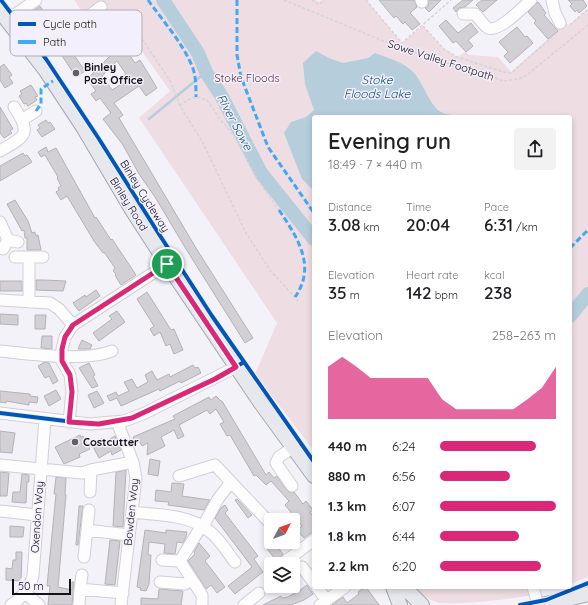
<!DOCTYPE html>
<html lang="en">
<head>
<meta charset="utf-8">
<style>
  :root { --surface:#fff; --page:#f2f2f2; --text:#202124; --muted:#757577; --accent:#db2777 }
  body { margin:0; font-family:Quicksand,sans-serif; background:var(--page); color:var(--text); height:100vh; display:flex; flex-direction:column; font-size:15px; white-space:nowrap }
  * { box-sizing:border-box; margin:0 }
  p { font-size:13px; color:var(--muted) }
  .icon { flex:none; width:22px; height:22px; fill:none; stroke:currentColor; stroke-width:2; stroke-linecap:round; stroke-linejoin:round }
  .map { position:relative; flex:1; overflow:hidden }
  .sheet { position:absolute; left:312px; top:115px; width:260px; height:474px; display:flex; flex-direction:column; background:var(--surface); border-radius:4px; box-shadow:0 2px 6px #0003 }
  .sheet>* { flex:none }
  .needle { width:26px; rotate:49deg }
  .tools { position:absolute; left:264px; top:513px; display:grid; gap:8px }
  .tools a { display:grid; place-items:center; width:36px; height:36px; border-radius:4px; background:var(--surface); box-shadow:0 2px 6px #0003; font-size:20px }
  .scale { position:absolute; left:12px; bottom:10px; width:59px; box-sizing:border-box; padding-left:4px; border:2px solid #131216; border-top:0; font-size:11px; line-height:14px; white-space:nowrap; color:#131216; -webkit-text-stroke:3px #f3effc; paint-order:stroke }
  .pin { position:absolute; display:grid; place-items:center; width:34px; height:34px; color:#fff; margin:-17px; border:2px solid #fff; border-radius:50%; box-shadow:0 1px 4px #0007 }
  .round { display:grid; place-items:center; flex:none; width:42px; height:42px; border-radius:4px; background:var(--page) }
  .summary { display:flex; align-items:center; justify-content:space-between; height:68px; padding:0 16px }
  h1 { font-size:22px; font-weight:600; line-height:30px }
  .stats { display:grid; grid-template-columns:repeat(3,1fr); gap:6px; height:68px; padding:4px 16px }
  .stats div { display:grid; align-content:center }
  .stats b { font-size:17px; font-weight:600 }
  .stats small { font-size:11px; font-weight:400 }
  .stats p { font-size:11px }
  .chart { height:112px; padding:8px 16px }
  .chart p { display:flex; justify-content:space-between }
  .chart svg { width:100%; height:72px; margin-top:4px; fill:var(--accent); opacity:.7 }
  ul { padding:0 16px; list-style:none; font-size:13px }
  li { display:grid; grid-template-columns:64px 48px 1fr; align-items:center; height:30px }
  li i { height:10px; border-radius:5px; background:var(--accent) }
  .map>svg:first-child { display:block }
  .green { fill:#eedde2 }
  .water { fill:#b6cedc }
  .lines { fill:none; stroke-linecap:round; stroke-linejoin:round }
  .stream { stroke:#b6cedc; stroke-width:2.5 }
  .river { stroke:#b6cedc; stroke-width:14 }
  .building { fill:#d3d0d5; stroke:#b4b2b6; fill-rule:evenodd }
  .minor-casing { stroke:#d1cfd5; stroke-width:13 }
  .major-casing { stroke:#a3a6b2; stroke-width:16 }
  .path { stroke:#d5d4d7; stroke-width:1.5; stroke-dasharray:3 2; stroke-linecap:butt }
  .minor { stroke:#fdfdfe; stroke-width:11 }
  .major { stroke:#e6e8ee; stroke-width:14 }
  .quiet { stroke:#3fa9f5; stroke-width:3; stroke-dasharray:6 3; stroke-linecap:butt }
  .cycleway-casing { stroke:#f3effc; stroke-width:6 }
  .cycleway { stroke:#0057b8; stroke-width:4 }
  .route-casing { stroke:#fff; stroke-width:8 }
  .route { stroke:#db2777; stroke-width:5 }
  .poi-dot { fill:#626065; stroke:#f3effc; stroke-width:1.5 }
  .labels { text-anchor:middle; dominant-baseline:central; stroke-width:3; stroke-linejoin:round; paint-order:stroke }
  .street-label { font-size:11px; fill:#131216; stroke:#f3effc }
  .poi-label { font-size:11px; font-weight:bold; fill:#131216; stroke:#f3effc; text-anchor:start }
  .park-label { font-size:11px; fill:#64313c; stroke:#f3effc }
  .water-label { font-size:12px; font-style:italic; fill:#14556e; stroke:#f3effc }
  .key { fill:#f3effc; stroke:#b0adb7; stroke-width:1 }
  .key-label { font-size:11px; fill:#131216 }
</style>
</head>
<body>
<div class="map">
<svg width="588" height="605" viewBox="0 0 588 605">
  <rect width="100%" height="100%" fill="#f4f2f9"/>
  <path class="green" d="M74 0H316L319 2 322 0H366L402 43 423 26 444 49 457 57 466 52 469 55 498 57 511 72 566 23 569 25 588 9V577L570 584V117H314V451L255 374 277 323 139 118 170 91 126 29 105 45Z
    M415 587H530L533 595C511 599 461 605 441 603 430 601 422 595 415 587Z"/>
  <path class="water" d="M316 51 329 58 343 63 368 58 375 53C388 58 406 63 415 74 424 85 430 106 441 112 448 116 456 114 462 117H314V191L302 179 284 133 291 122 306 117 314 110 305 84 303 63Z"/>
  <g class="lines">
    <path class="stream" d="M149 119 206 72"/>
    <path class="river" d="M163 0 198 53 206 72 222 97 261 173 314 239
      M570 316 588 294"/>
  </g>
  <path class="building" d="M379 0H414L417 7 410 13 420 24 412 30 405 22 403 24 396 16 394 18Z
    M429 0H441L429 12 425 8 428 6Z
    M463 0H473L465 7 459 8 456 12 453 8Z
    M482 0H497L483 12 476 5Z
    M568 0H583L587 6 579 13 577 10 575 12 570 6 572 4Z
    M538 2 546 13 544 15 558 31 548 39 534 23 536 21 528 12Z
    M40 6 57 31 49 37 32 12Z
    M446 20 458 33 471 23 478 32 468 40 473 46 466 52 456 41 453 43 439 26Z
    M517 27 525 37 527 36 533 43 510 63 504 56 508 52 499 42Z
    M65 42 85 71 76 77 57 48Z
    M122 44 135 63 140 60 157 88 146 96 139 86 114 103 123 115 119 118 196 248 253 338 245 343 186 249 155 197 139 174 123 145 103 119 111 113 100 98 96 101 91 94 96 91 87 79ZM117 61 126 74 122 77 125 82 112 90 102 76Z
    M4 64 12 75 9 77 13 83 5 88 0 80V67Z
    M31 85 38 96 35 97 37 100 28 106 26 103 24 104 19 96 22 94 20 91Z
    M0 107 13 129 10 131 12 133 4 138 0 133Z
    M46 120 48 123 50 122 55 129 42 137 37 130 40 128 38 125Z
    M46 147 48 152 56 148 95 218 96 217 111 240 112 239 136 275 121 285 115 275 116 274 113 271 115 268 104 252 103 253 94 241 67 196 61 200 56 192 59 190 58 188 61 186 57 178 58 177 45 155 41 157 38 152Z
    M23 153 25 156 27 155 32 162 0 181V166Z
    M15 200 28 221 32 233 35 232 36 236 38 235 41 250H27V238H25L24 230 22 231 7 204Z
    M36 280H43L66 281 63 291 36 290Z
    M0 281H22V291H0Z
    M96 290 100 296 79 311 73 303 85 295 86 297Z
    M147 292 171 330 174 329 183 350 174 354 170 344 166 346 160 332 154 336 150 329 154 326 137 299Z
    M117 311 125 322 99 341 93 333 112 319 109 316Z
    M0 314 18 315V325L0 324Z
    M35 315H46L45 329H35Z
    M42 336H52V349L41 348Z
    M82 340 92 345 90 349H78Z
    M45 362 49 363 58 381 53 384 49 376 45 378 38 366Z
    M89 363 95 375 93 376 98 386 92 388 79 368Z
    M193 365 195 368 198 367 201 373 181 383 180 381 160 391 159 389 121 406 117 398 110 401 107 396 116 392 118 396 129 391 124 382 132 379 137 388 148 382 145 375 152 371 157 380 169 374 170 377Z
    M56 390 61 399 49 406 44 396Z
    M0 391 30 394V396L38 397 37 403 29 402V405L6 401V403L0 402Z
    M97 391 104 403 94 408 88 395Z
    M216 396 221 401H222L266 475 269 472 274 478 277 476 287 490 289 492H294L303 504 306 501 313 510 310 512 314 517V531L304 538 297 530 302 526 285 505 289 501 271 481 266 485 256 475 254 476 230 435 227 436 220 424 224 422 216 409 210 414 207 410 179 425 184 436 178 439 174 430 161 437 165 446 147 455 148 443 142 446 139 441 136 443 133 437 175 419 173 416 209 397 211 400Z
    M0 431 15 433 12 453 0 452Z
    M80 435 81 437 83 436 90 449 79 454 80 457 64 464 55 447Z
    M115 436 121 450 112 455 111 451 99 458 91 443 104 438 106 441Z
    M150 459 160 461 158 476 148 474Z
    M126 470 123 527 113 526 116 472Z
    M0 472 9 473 7 496H0Z
    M22 474 29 475V482H27L26 503 12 502 13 492H20Z
    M56 477 66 478 65 495H66L58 587 72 590V582H74L72 605H48L50 586H47L56 494H54Z
    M172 483 184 484 182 496 210 500 204 510 168 505 169 502 155 501 156 490 171 492Z
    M237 499 252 515 248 518 235 500Z
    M225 505 228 510 225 513 258 556 254 559 263 572 235 594 228 586 252 567 215 518 221 508Z
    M79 506H83L78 545H76Z
    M10 526 24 527 23 537H10Z
    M145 530 166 533V530L187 532 186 537 183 543 177 542 175 554 164 553 165 544 149 542 148 555H151L149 584 146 591 140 590 141 588 137 587Z
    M110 540 120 541 115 585 105 584Z
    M199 543 210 556 205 561 225 587 217 593 211 585 206 589 188 561 195 554 194 552Z
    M272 545 274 548 277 546 283 554 277 561 267 549Z
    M16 552H22L21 581 6 580V568L12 569 13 560H16Z
    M307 585 313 594 304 600 291 605H263L281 596 282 598 288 597 299 591Z
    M365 587H366L379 605H332L343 597 347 603 359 594 358 592Z
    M159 589 183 591 181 605H141V598L158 599Z"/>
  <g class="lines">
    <g class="minor-casing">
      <path id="minor" d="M421 0 422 2
        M552 0 555 13 560 23
        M463 14H475C479 18 483 25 488 28 498 33 523 7 531 0
        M7 20 36 0
        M35 56 101 7
        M22 120 36 111
        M0 151C26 136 32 134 14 107
        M0 222 8 240
        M3 249 8 240 18 242
        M15 257H29
        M0 300 50 303 59 309 73 325
        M29 302V257H43
        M0 351C31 354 85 362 112 351
        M0 413 90 424 124 421 145 413 236 367
        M69 422 72 392 70 375 62 361V349L65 337 73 325 167 264
        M117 422 133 462 136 478 121 605
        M0 465 82 473 91 470 90 492
        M91 470 133 462
        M179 476 215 465 231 482
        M292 486 276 463 279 457 292 448
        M0 511 37 515
        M132 512C157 515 189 514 209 531 220 539 227 552 235 562
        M203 526 218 499 231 482 268 521
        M87 530 89 510
        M84 557 87 530 129 535
        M162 560 180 561 202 525
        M287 560 314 540
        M180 561 202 595V605
        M302 567 314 583
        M82 575 80 589 123 593
        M160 582 185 584 192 580
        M317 587 326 600
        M533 587 538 605
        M25 593 39 605
        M11 605C22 598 30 589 33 576L45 419
        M79 605 80 589
        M244 605 259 593
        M320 605 345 587"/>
    </g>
    <g class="major-casing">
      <path id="major" d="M0 11 46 71 83 127 132 210 167 264 260 402 314 476
        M393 587 400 605
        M404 587 422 605
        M542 605 588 594"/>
    </g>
    <path class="path" d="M284 0 403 49 504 81 519 79 527 75 588 25
      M312 0 319 5 324 0
      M366 0 402 43 451 0
      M107 12 121 18 134 27 150 51 171 82 180 106 202 141 246 233 270 270 298 301
      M570 25 588 9
      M423 26 444 49 457 57 507 73H511L558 32
      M180 106 187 100 196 97 207 100 220 119 235 137 257 179 279 210"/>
    <use href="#minor" class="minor"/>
    <use href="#major" class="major"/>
    <path class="quiet" d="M148 0C163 21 182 42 192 66 196 75 196 87 196 97
      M237 0V55L241 77 268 147 314 213
      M36 111 41 104V89L53 81
      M279 210C297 237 317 266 295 297
      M570 248 588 230"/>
    <g class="cycleway-casing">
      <path id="cycleway" d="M1 0 46 59 99 139 157 231 212 316 314 462
        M0 413 90 424 124 421 154 409 215 379 244 362
        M520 605 546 600 588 583"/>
    </g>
    <use href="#cycleway" class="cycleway"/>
  </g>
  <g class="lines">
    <g class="route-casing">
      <path id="route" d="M167 264 236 367 215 379 132 418 99 424 69 422 72 392 70 375 62 361V349L65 337 73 325Z"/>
    </g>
    <use href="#route" class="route"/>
  </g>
  <g class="poi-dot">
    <circle cx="76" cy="73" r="4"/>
    <circle cx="75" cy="442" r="4"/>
  </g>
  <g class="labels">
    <g class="street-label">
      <text transform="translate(441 60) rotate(18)">Sowe Valley Footpath</text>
      <text transform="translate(145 196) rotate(58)">Binley Cycleway</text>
      <text transform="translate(129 204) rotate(58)">Binley Road</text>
      <text transform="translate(131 512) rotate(-84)">Bowden Way</text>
      <text transform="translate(37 517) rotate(-86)">Oxendon Way</text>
    </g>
    <g class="poi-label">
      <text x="84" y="67">Binley<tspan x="84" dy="13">Post Office</tspan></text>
      <text x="83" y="442">Costcutter</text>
    </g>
    <g class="park-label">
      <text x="247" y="78">Stoke Floods</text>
    </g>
    <g class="water-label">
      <text x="377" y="79">Stoke<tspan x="377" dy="14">Floods Lake</tspan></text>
      <text transform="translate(235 122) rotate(62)">River Sowe</text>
    </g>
  </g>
  <rect x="10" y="10" width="132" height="46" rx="6" class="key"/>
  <rect x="18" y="22" width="18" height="4" fill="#0057b8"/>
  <rect x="18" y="40" width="18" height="4" fill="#3fa9f5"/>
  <g class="key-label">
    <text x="43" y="28">Cycle path</text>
    <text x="43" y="46">Path</text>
  </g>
</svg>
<div class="tools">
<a><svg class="needle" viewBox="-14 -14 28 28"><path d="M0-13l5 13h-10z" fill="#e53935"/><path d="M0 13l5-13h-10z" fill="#757577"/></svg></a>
<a><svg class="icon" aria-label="layers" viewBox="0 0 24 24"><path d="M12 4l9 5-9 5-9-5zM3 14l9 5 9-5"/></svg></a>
</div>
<div class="scale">50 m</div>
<div class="pin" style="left:167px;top:264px;background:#1e9e55"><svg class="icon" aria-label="arrive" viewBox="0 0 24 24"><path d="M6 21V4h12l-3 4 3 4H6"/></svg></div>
<section class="sheet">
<div class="summary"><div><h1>Evening run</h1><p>18:49 · 7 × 440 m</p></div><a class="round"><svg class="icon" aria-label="share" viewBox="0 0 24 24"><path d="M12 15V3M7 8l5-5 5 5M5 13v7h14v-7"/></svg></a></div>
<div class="stats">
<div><p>Distance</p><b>3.08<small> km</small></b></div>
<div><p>Time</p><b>20:04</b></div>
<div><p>Pace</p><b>6:31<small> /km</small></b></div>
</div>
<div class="stats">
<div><p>Elevation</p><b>35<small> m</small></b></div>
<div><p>Heart rate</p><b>142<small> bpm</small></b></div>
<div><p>kcal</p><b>238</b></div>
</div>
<div class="chart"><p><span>Elevation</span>258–263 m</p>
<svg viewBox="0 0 160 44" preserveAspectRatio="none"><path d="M0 44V12L10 6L20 12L30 19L40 19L50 19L60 19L70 19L80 32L90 38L100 38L110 38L120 38L130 38L140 32L150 25L160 12V44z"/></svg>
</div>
<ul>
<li><b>440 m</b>6:24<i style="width:83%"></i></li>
<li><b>880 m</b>6:56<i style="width:60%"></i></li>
<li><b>1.3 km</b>6:07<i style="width:100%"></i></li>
<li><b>1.8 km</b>6:44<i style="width:68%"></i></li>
<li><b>2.2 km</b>6:20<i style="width:87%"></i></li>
</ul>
</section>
</div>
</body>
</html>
